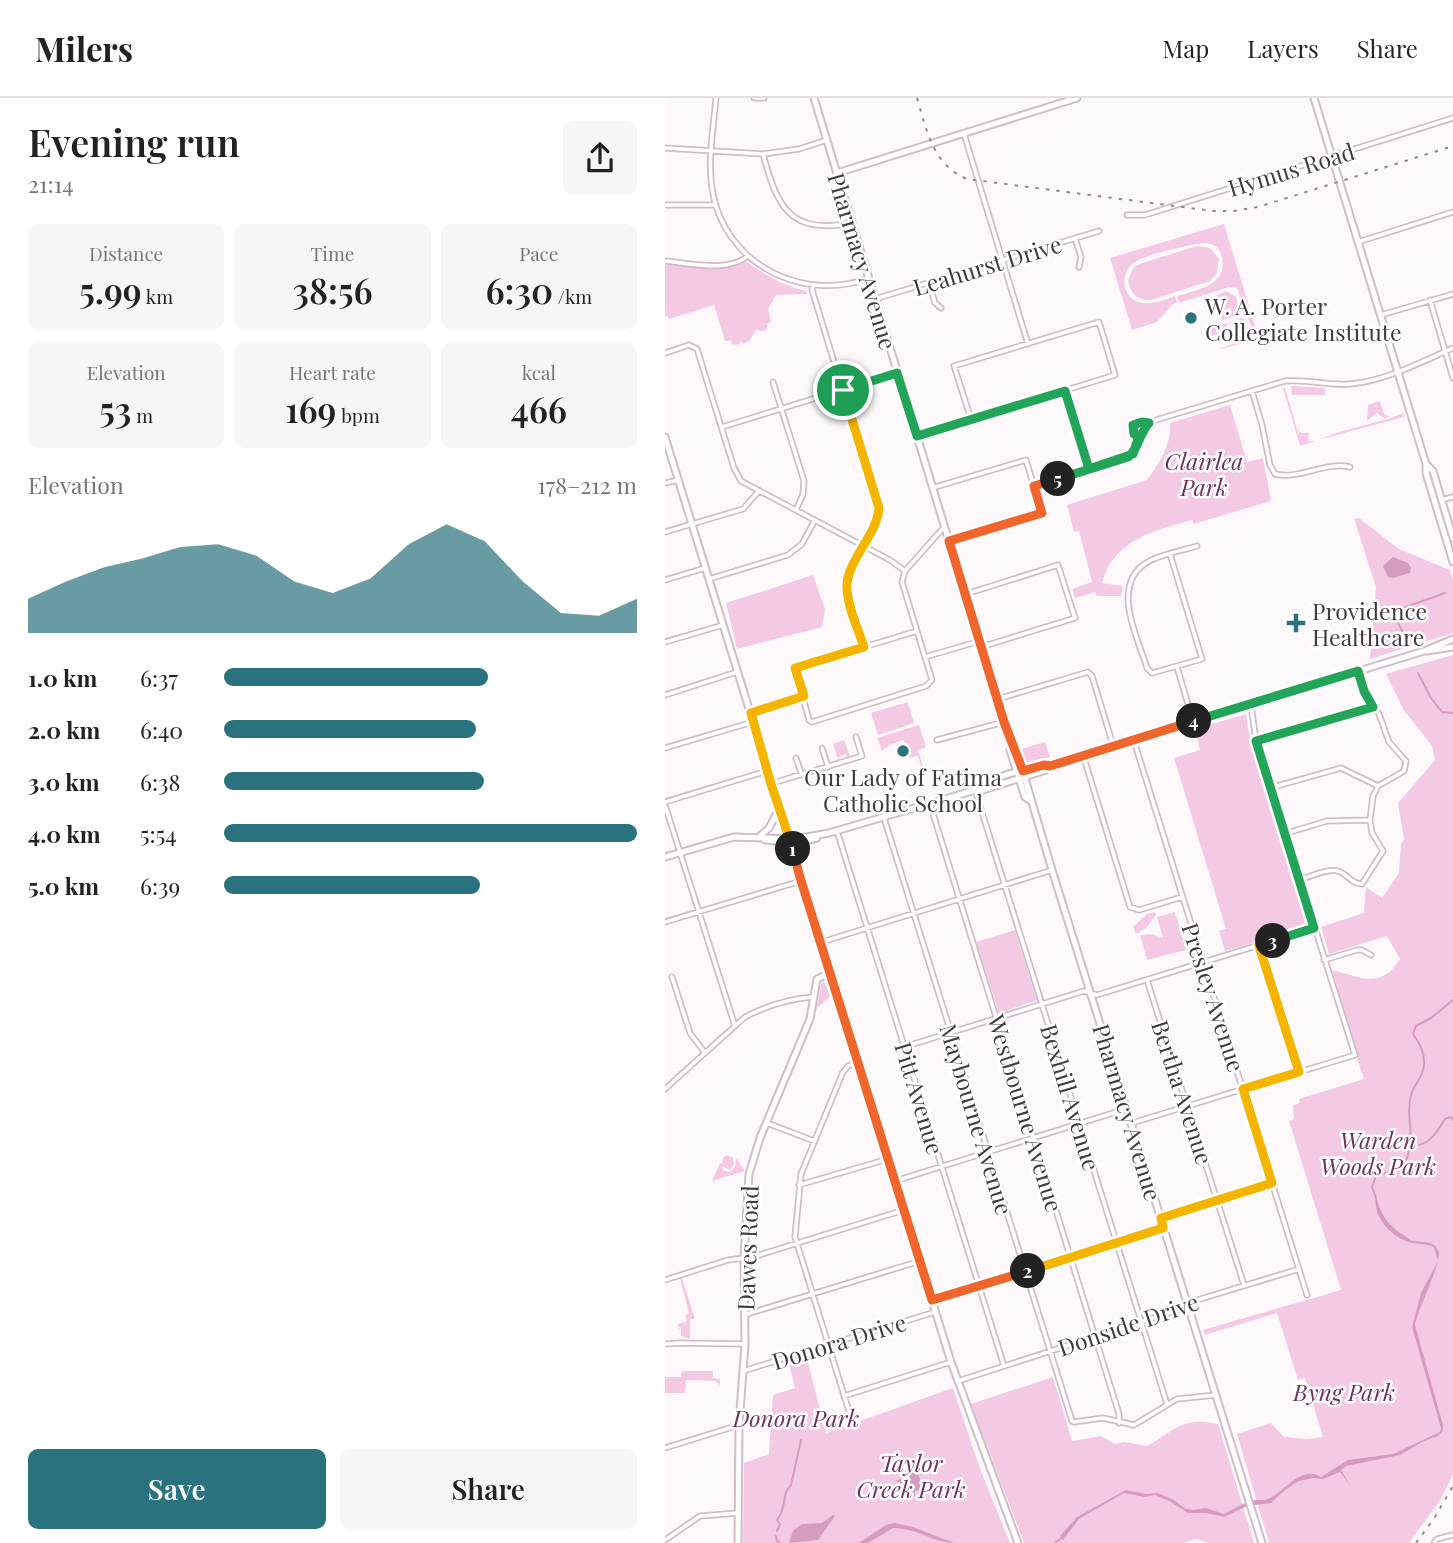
<!DOCTYPE html>
<html lang="en">
<head>
<meta charset="utf-8">
<style>
  :root { --surface:#fff; --page:#f6f6f6; --text:#222; --muted:#767676; --line:#e0e0e0; --accent:#2a727d }
  body { margin:0; font-family:"Playfair Display",serif; background:var(--page); color:var(--text); height:100vh; display:flex; flex-direction:column; font-size:26px; white-space:nowrap }
  * { box-sizing:border-box; margin:0 }
  p { font-size:23px; color:var(--muted) }
  .icon { flex:none; width:38px; height:38px; fill:none; stroke:currentColor; stroke-width:2; stroke-linecap:round; stroke-linejoin:round }
  .map { position:relative; flex:1; overflow:hidden }
  .side { display:flex; flex-direction:column; background:var(--surface); width:665px }
  .side>* { flex:none }
  .pin { position:absolute; display:grid; place-items:center; width:60px; height:60px; color:#fff; margin:-30px; border:4px solid #fff; border-radius:50%; box-shadow:0 2px 7px #0007 }
  .km { position:absolute; width:35px; height:35px; margin:-18px; border-radius:50%; background:#222; color:#fff; font-size:19px; line-height:35px; text-align:center }
  .round { display:grid; place-items:center; flex:none; width:74px; height:74px; border-radius:10px; background:var(--page) }
  .head { display:flex; align-items:center; justify-content:space-between; height:119px; padding:0 28px }
  h1 { font-size:38px; font-weight:600; line-height:52px }
  .stats { display:grid; grid-template-columns:repeat(3,1fr); gap:10px; height:119px; padding:7px 28px }
  .stats div { display:grid; align-content:center; border-radius:10px; background:var(--page); text-align:center }
  .stats b { font-size:35px; font-weight:600 }
  .stats small { font-size:19px; font-weight:400 }
  .stats p { font-size:19px }
  .chart { height:196px; padding:14px 28px }
  .chart p { display:flex; justify-content:space-between }
  .chart svg { width:100%; height:126px; margin-top:7px; fill:var(--accent); opacity:.7 }
  .cta { display:flex; gap:14px; margin-top:auto; padding:14px 28px }
  .cta a { flex:1; height:80px; border-radius:10px; background:var(--accent); color:#fff; font-size:28px; font-weight:600; line-height:80px; text-align:center }
  .cta a+a { background:var(--page); color:var(--text) }
  ul { padding:0 28px; list-style:none; font-size:23px }
  li { display:grid; grid-template-columns:112px 84px 1fr; align-items:center; height:52px }
  li i { height:18px; border-radius:9px; background:var(--accent) }
  header { display:flex; align-items:center; gap:42px; box-sizing:border-box; height:98px; padding:0 35px; background:var(--surface); border-bottom:2px solid var(--line) }
  header strong { font-size:33px }
  nav { display:flex; gap:38px; margin-inline-start:auto; font-size:24px }
  main { display:flex; flex:1; min-height:0 }
  .map>svg:first-child { display:block }
  .green { fill:#f4c9e3 }
  .water { fill:#d49dc0 }
  .lines { fill:none; stroke-linecap:round; stroke-linejoin:round }
  .stream { stroke:#d49dc0; stroke-width:2 }
  .street-casing { stroke:#cfbdc8; stroke-width:7 }
  .secondary-casing { stroke:#cfbdc8; stroke-width:9 }
  .street { stroke:#fff; stroke-width:3.5 }
  .secondary { stroke:#fff; stroke-width:5 }
  .rail { stroke:#918a8e; stroke-width:2; stroke-dasharray:3.5 7; stroke-linecap:butt }
  .split-1-casing { stroke:#fff; stroke-width:14 }
  .split-2-casing { stroke:#fff; stroke-width:14 }
  .split-3-casing { stroke:#fff; stroke-width:14 }
  .split-4-casing { stroke:#fff; stroke-width:14 }
  .split-5-casing { stroke:#fff; stroke-width:14 }
  .split-6-casing { stroke:#fff; stroke-width:14 }
  .split-1 { stroke:#f5b400; stroke-width:9 }
  .split-2 { stroke:#f0652b; stroke-width:9 }
  .split-3 { stroke:#f5b400; stroke-width:9 }
  .split-4 { stroke:#22a559; stroke-width:9 }
  .split-5 { stroke:#f0652b; stroke-width:9 }
  .split-6 { stroke:#22a559; stroke-width:9 }
  .poi-dot { fill:#2a727d; stroke:#fff; stroke-width:2.5 }
  .labels { text-anchor:middle; dominant-baseline:central; stroke-width:5; stroke-linejoin:round; paint-order:stroke }
  .street-label { font-size:23px; fill:#423a3f; stroke:#fff }
  .poi-label { font-size:23px; fill:#423a3f; stroke:#fff; text-anchor:start }
  .park-label { font-size:23px; font-style:italic; fill:#72305d; stroke:#fff }
</style>
</head>
<body>
<header>
<strong>Milers</strong>
<nav><a>Map</a><a>Layers</a><a>Share</a></nav>
</header>
<main>
<section class="side">
<div class="head"><div><h1>Evening run</h1><p>21:14</p></div><a class="round"><svg class="icon" aria-label="share" viewBox="0 0 24 24"><path d="M12 15V3M7 8l5-5 5 5M5 13v7h14v-7"/></svg></a></div>
<div class="stats">
<div><p>Distance</p><b>5.99<small> km</small></b></div>
<div><p>Time</p><b>38:56</b></div>
<div><p>Pace</p><b>6:30<small> /km</small></b></div>
</div>
<div class="stats">
<div><p>Elevation</p><b>53<small> m</small></b></div>
<div><p>Heart rate</p><b>169<small> bpm</small></b></div>
<div><p>kcal</p><b>466</b></div>
</div>
<div class="chart"><p><span>Elevation</span>178–212 m</p>
<svg viewBox="0 0 160 44" preserveAspectRatio="none"><path d="M0 44V32L10 26L20 21L30 18L40 14L50 13L60 17L70 26L80 30L90 25L100 13L110 6L120 12L130 26L140 37L150 38L160 32V44z"/></svg>
</div>
<ul>
<li><b>1.0 km</b>6:37<i style="width:64%"></i></li>
<li><b>2.0 km</b>6:40<i style="width:61%"></i></li>
<li><b>3.0 km</b>6:38<i style="width:63%"></i></li>
<li><b>4.0 km</b>5:54<i style="width:100%"></i></li>
<li><b>5.0 km</b>6:39<i style="width:62%"></i></li>
</ul>
<div class="cta"><a>Save</a><a>Share</a></div>
</section>
<div class="map">
<svg width="788" height="1445" viewBox="0 0 788 1445">
  <rect width="100%" height="100%" fill="#fdf9fb"/>
  <path class="green" d="M559 126 594 241 590 239 572 190 564 189 514 205 512 198C533 191 565 187 556 157 554 148 548 146 539 145 523 147 483 156 470 164 455 173 456 198 473 204 484 208 499 202 510 198L512 205 508 206 492 224 467 232 445 160Z
    M532 148 545 150 554 161 552 175 545 183 486 202C472 203 465 195 463 182L469 169 477 165Z
    M82 164C101 178 118 187 141 193L142 196 111 197 103 211 106 224 101 226 103 228 100 233H95L92 231 84 243 78 246 76 243 74 247 67 246 66 242 60 243 49 207 4 221 3 218 0 219V166L64 169Z
    M561 193 571 199 574 209 571 218 557 222 555 215 561 213 563 217 567 214 565 210 556 213 550 198Z
    M577 220 581 223 586 243 552 252 568 246 567 243 581 240 577 223 562 226 563 231 542 240V232Z
    M626 288 660 290V297H627Z
    M618 290H620L634 338 633 330 636 335H644L643 343H651L635 348Z
    M715 303 719 316 724 319 720 321 712 315 702 323 703 307Z
    M565 307 582 364 598 360 606 403 529 426 527 422C489 433 449 441 437 485L458 488 456 498H432L430 494 410 500 407 491 427 484 414 433 409 434 402 407 482 382C494 366 507 346 505 325Z
    M738 315 739 319 653 342 674 334 723 321Z
    M694 420 734 451 785 472 788 482V535L705 561 711 489 689 421Z
    M148 477 160 511 157 529 72 551 61 505Z
    M788 557V1376L776 1401 744 1445H604L572 1336 606 1325 619 1339 642 1341 658 1339 640 1280 633 1282 612 1215 540 1237 538 1232 676 1192 624 1023 629 1021 628 1007 635 1005 634 1001 699 981 669 892 673 891 667 872C697 879 715 892 735 861L722 838 664 856 656 829 699 815 701 789 717 800 734 775 736 746 739 741 733 705 770 662 767 648 738 611 721 576Z
    M243 604 249 625 213 637 206 615Z
    M581 616 583 631 644 829 560 853 554 833 561 831 509 660 535 652 530 631Z
    M254 627 261 649 253 652 259 671 257 672 253 658 244 660 239 642 226 646 217 653 212 640Z
    M179 642 185 658 182 659 181 656 175 658 173 662 168 646Z
    M380 644 385 659 364 666 360 665 356 651Z
    M490 814 491 817 481 830 471 836 468 829 482 816Z
    M510 814 521 852 482 862 475 837 487 836 498 840 492 819Z
    M350 832 372 902 334 915 311 844Z
    M159 883 166 898 152 910 156 886Z
    M62 1057 68 1060 69 1066 65 1072 57 1068 59 1073 64 1074C70 1071 71 1066 71 1060L80 1073 47 1083 55 1065 57 1066 58 1060Z
    M15 1180H17L30 1221H25V1241L16 1238V1230L14 1231 13 1226 22 1223 20 1217 24 1216Z
    M142 1261 161 1335 288 1290 314 1368 345 1445H78L79 1365 104 1356 108 1297 130 1290 124 1266Z
    M17 1273H48V1280L55 1281V1287L50 1283 21 1282 20 1295H0V1279H16Z
    M388 1279 407 1343 436 1338 450 1346 459 1344 482 1348C511 1332 517 1318 553 1326L589 1445H544L531 1441 518 1445H359L306 1306Z"/>
  <path class="water" d="M728 459 743 465 746 470 745 475 728 480 723 479 718 468Z
    M711 1098C716 1117 722 1127 740 1138 744 1141 745 1143 750 1143 761 1145 769 1142 774 1154 775 1169 754 1208 750 1227L778 1327V1333L773 1338 759 1343 735 1357 681 1368 676 1372 685 1387 675 1374 658 1381 648 1380 634 1383 620 1392 606 1405 582 1408 559 1419 541 1415H523L506 1404 490 1397 480 1399 459 1395 414 1421 398 1442 395 1438 412 1419 461 1392 481 1396 493 1395 509 1402 519 1410 527 1412 541 1410 559 1416C569 1411 579 1404 590 1402 596 1402 601 1403 607 1399 621 1391 637 1367 656 1379L683 1362 728 1356 775 1334 776 1330 747 1229 756 1195 773 1163 769 1149C760 1145 750 1147 741 1143 724 1137 707 1116 711 1098Z
    M252 1372 256 1384 262 1386 267 1391 260 1389 254 1399 253 1392 250 1393V1398L246 1394 239 1393 238 1386 231 1383Z
    M168 1417 170 1418 153 1442 124 1445 128 1433 137 1426 157 1425Z
    M230 1425 248 1429 289 1445C268 1445 252 1430 228 1430L203 1445H194L221 1427Z"/>
  <g class="lines">
    <path class="stream" d="M741 540 732 523 738 510 780 495
      M753 575 766 600 777 614 788 615
      M747 1048C764 1048 772 1034 780 1021L786 1019 788 1022
      M711 1100 707 1089 711 1078 738 1069C754 1038 739 1023 746 997 749 986 758 980 759 967 760 955 755 946 748 936L751 928 766 920 788 902
      M112 1433 115 1426 112 1422C122 1411 116 1396 126 1387L136 1342
      M111 1438 112 1443 115 1445
      M390 1445 398 1439"/>
    <g class="street-casing">
      <path id="street" d="M51 0C48 35 40 73 51 108 71 172 143 203 204 180
        M89 0H99
        M299 36 363 246
        M0 50 98 56 134 51 162 42
        M98 56C112 108 124 137 186 125
        M0 107H51
        M462 117H480L788 20
        M410 140 416 159 414 169
        M693 144 788 114
        M0 163C25 165 62 175 83 158
        M264 185 270 205 276 210
        M148 188 147 192 214 410C213 438 180 464 182 491 183 510 193 531 199 549
        M210 201 434 133
        M765 202 788 280
        M716 217 788 196
        M0 255 24 247 32 251 69 370 76 383 225 462 240 473
        M108 284 139 383 138 396 131 412
        M400 293 424 371
        M587 293 597 327 605 367 610 376C635 382 660 363 685 369
        M57 329 232 275
        M252 338 450 277 434 224 289 268 306 321
        M474 338 469 336 468 327 477 324 484 325
        M0 385 13 382
        M369 388 463 359C477 348 470 333 491 322L620 283C645 281 663 288 685 286 721 283 756 264 788 250
        M267 390 361 362 377 415 284 443
        M776 402 788 399
        M0 434 78 411 93 394
        M505 456 537 561 487 575 482 570C473 540 445 488 481 465 495 456 516 453 532 448
        M44 481 123 457 137 446 150 422
        M0 482 40 470
        M301 496 393 467 410 520 316 549
        M252 533 130 570 144 622 147 624 261 588 267 582 237 484 240 473 279 429
        M0 544 58 527
        M260 559 315 543
        M512 569 528 623
        M0 597 72 574
        M333 601 423 574 427 578 448 647
        M86 615 139 598
        M272 642 339 624
        M469 643 642 1197
        M591 643 707 609
        M0 650 88 624
        M157 650 163 669
        M418 657 465 809 474 812 517 799
        M131 660 137 677
        M108 685 197 658 191 639
        M605 690 676 670 713 688
        M310 692 502 1306
        M0 704 102 673
        M265 706 454 1316V1325
        M0 707 70 928
        M219 720 407 1323 409 1324 438 1320 469 1327 512 1301 551 1297
        M172 733 339 1268
        M619 736 662 723 705 722
        M634 782C645 779 662 770 673 773 683 776 686 786 697 786L718 753 707 735 705 722 708 698 713 688 739 673 741 663 724 644 714 616 699 593 693 573
        M0 824 136 783
        M157 844 387 772
        M594 848 634 974
        M659 862 692 852H697L706 857
        M7 879 25 935 40 955
        M482 882 579 1187
        M239 949 419 893 432 897 649 830
        M0 991 80 919C100 908 128 900 149 899
        M102 1025 149 1043
        M467 1025 690 957 591 643 586 607
        M230 1083 461 1011
        M134 1087 223 1061
        M496 1120 607 1085
        M0 1182 63 1162 88 1159 239 1112
        M267 1202 498 1130
        M79 1217 255 1163
        M0 1246 15 1245 80 1246
        M78 1273 270 1214
        M293 1283 519 1210 529 1203 634 1171
        M179 1298 286 1264
        M187 1323 130 1139 136 1076 178 974 183 968 193 964
        M0 1350 74 1327
        M0 1442 35 1418 73 1415
        M769 1445 772 1441 788 1437"/>
    </g>
    <g class="secondary-casing">
      <path id="secondary" d="M149 0 339 624 347 646 351 650 387 772 597 1445
        M649 0 761 366V375L788 464
        M172 75 412 0
        M0 339 286 1264 353 1445
        M761 366 768 373 788 440
        M762 553 788 549
        M347 646 345 652 360 699 366 703
        M314 691C321 679 365 671 379 667L385 668 759 553 788 541
        M112 710 130 767
        M95 738 104 730 113 713
        M100 742 131 745 152 740
        M0 759 69 739 130 741 164 735 314 691 318 692 381 672 385 668
        M73 1445 74 1327 80 1246 79 1159 84 1076 95 1040 145 921 152 881 165 875"/>
    </g>
    <use href="#street" class="street"/>
    <use href="#secondary" class="secondary"/>
    <path class="rail" d="M252 0C262 33 267 66 302 81L548 113H568L593 109 788 48
      M751 1445 770 1419 788 1388"/>
  </g>
  <g class="lines">
    <g class="split-1-casing">
      <path id="split-1" d="M128 751 106 686 86 615 139 598 130 570 199 549C193 531 183 510 182 491 180 464 212 438 214 410L178 292"/>
    </g>
    <g class="split-2-casing">
      <path id="split-2" d="M128 751 134 776 267 1202 363 1173"/>
    </g>
    <g class="split-3-casing">
      <path id="split-3" d="M363 1173 498 1130 496 1120 607 1085 578 991 634 974 594 848 608 843"/>
    </g>
    <g class="split-4-casing">
      <path id="split-4" d="M529 623 693 573 699 593 708 609 591 643 649 830 608 843"/>
    </g>
    <g class="split-5-casing">
      <path id="split-5" d="M393 381 369 388 377 415 284 443 339 624 358 673 379 667 385 668 529 623"/>
    </g>
    <g class="split-6-casing">
      <path id="split-6" d="M178 292 232 275 252 338 400 293 424 371 468 356 474 338 469 336 468 327 477 324 484 325C474 336 473 352 463 359L393 381"/>
    </g>
    <use href="#split-1" class="split-1"/>
    <use href="#split-2" class="split-2"/>
    <use href="#split-3" class="split-3"/>
    <use href="#split-4" class="split-4"/>
    <use href="#split-5" class="split-5"/>
    <use href="#split-6" class="split-6"/>
  </g>
  <g class="poi-dot">
    <circle cx="526" cy="220" r="7"/>
    <path d="M627.5 514.5h7v7h7v7h-7v7h-7v-7h-7v-7h7z"/>
    <circle cx="238" cy="653" r="7"/>
  </g>
  <g class="labels">
    <g class="street-label">
      <text transform="translate(626 71) rotate(-17)">Hymus Road</text>
      <text transform="translate(198 163) rotate(73)">Pharmacy Avenue</text>
      <text transform="translate(322 167) rotate(-17)">Leahurst Drive</text>
      <text transform="translate(549 899) rotate(72)">Presley Avenue</text>
      <text transform="translate(518 994) rotate(72)">Bertha Avenue</text>
      <text transform="translate(406 999) rotate(73)">Bexhill Avenue</text>
      <text transform="translate(255 1000) rotate(73)">Pitt Avenue</text>
      <text transform="translate(463 1014) rotate(73)">Pharmacy Avenue</text>
      <text transform="translate(361 1015) rotate(73)">Westbourne Avenue</text>
      <text transform="translate(312 1021) rotate(73)">Maybourne Avenue</text>
      <text transform="translate(82 1150) rotate(-88)">Dawes Road</text>
      <text transform="translate(463 1226) rotate(-19)">Donside Drive</text>
      <text transform="translate(174 1243) rotate(-17)">Donora Drive</text>
    </g>
    <g class="poi-label">
      <text x="540" y="207">W. A. Porter<tspan x="540" dy="26">Collegiate Institute</tspan></text>
      <text x="647" y="512">Providence<tspan x="647" dy="26">Healthcare</tspan></text>
      <text x="238" y="678" text-anchor="middle">Our Lady of Fatima<tspan x="238" dy="26">Catholic School</tspan></text>
    </g>
    <g class="park-label">
      <text x="539" y="362">Clairlea<tspan x="539" dy="26">Park</tspan></text>
      <text x="713" y="1041">Warden<tspan x="713" dy="26">Woods Park</tspan></text>
      <text x="679" y="1293">Byng Park</text>
      <text x="131" y="1319">Donora Park</text>
      <text x="246" y="1364">Taylor<tspan x="246" dy="26">Creek Park</tspan></text>
    </g>
  </g>
</svg>
<div class="pin" style="left:178px;top:292px;background:#1e9e55"><svg class="icon" aria-label="arrive" viewBox="0 0 24 24"><path d="M6 21V4h12l-3 4 3 4H6"/></svg></div>
<b class="km" style="left:128px;top:751px">1</b>
<b class="km" style="left:363px;top:1173px">2</b>
<b class="km" style="left:608px;top:843px">3</b>
<b class="km" style="left:529px;top:623px">4</b>
<b class="km" style="left:393px;top:381px">5</b>
</div>
</main>
</body>
</html>
